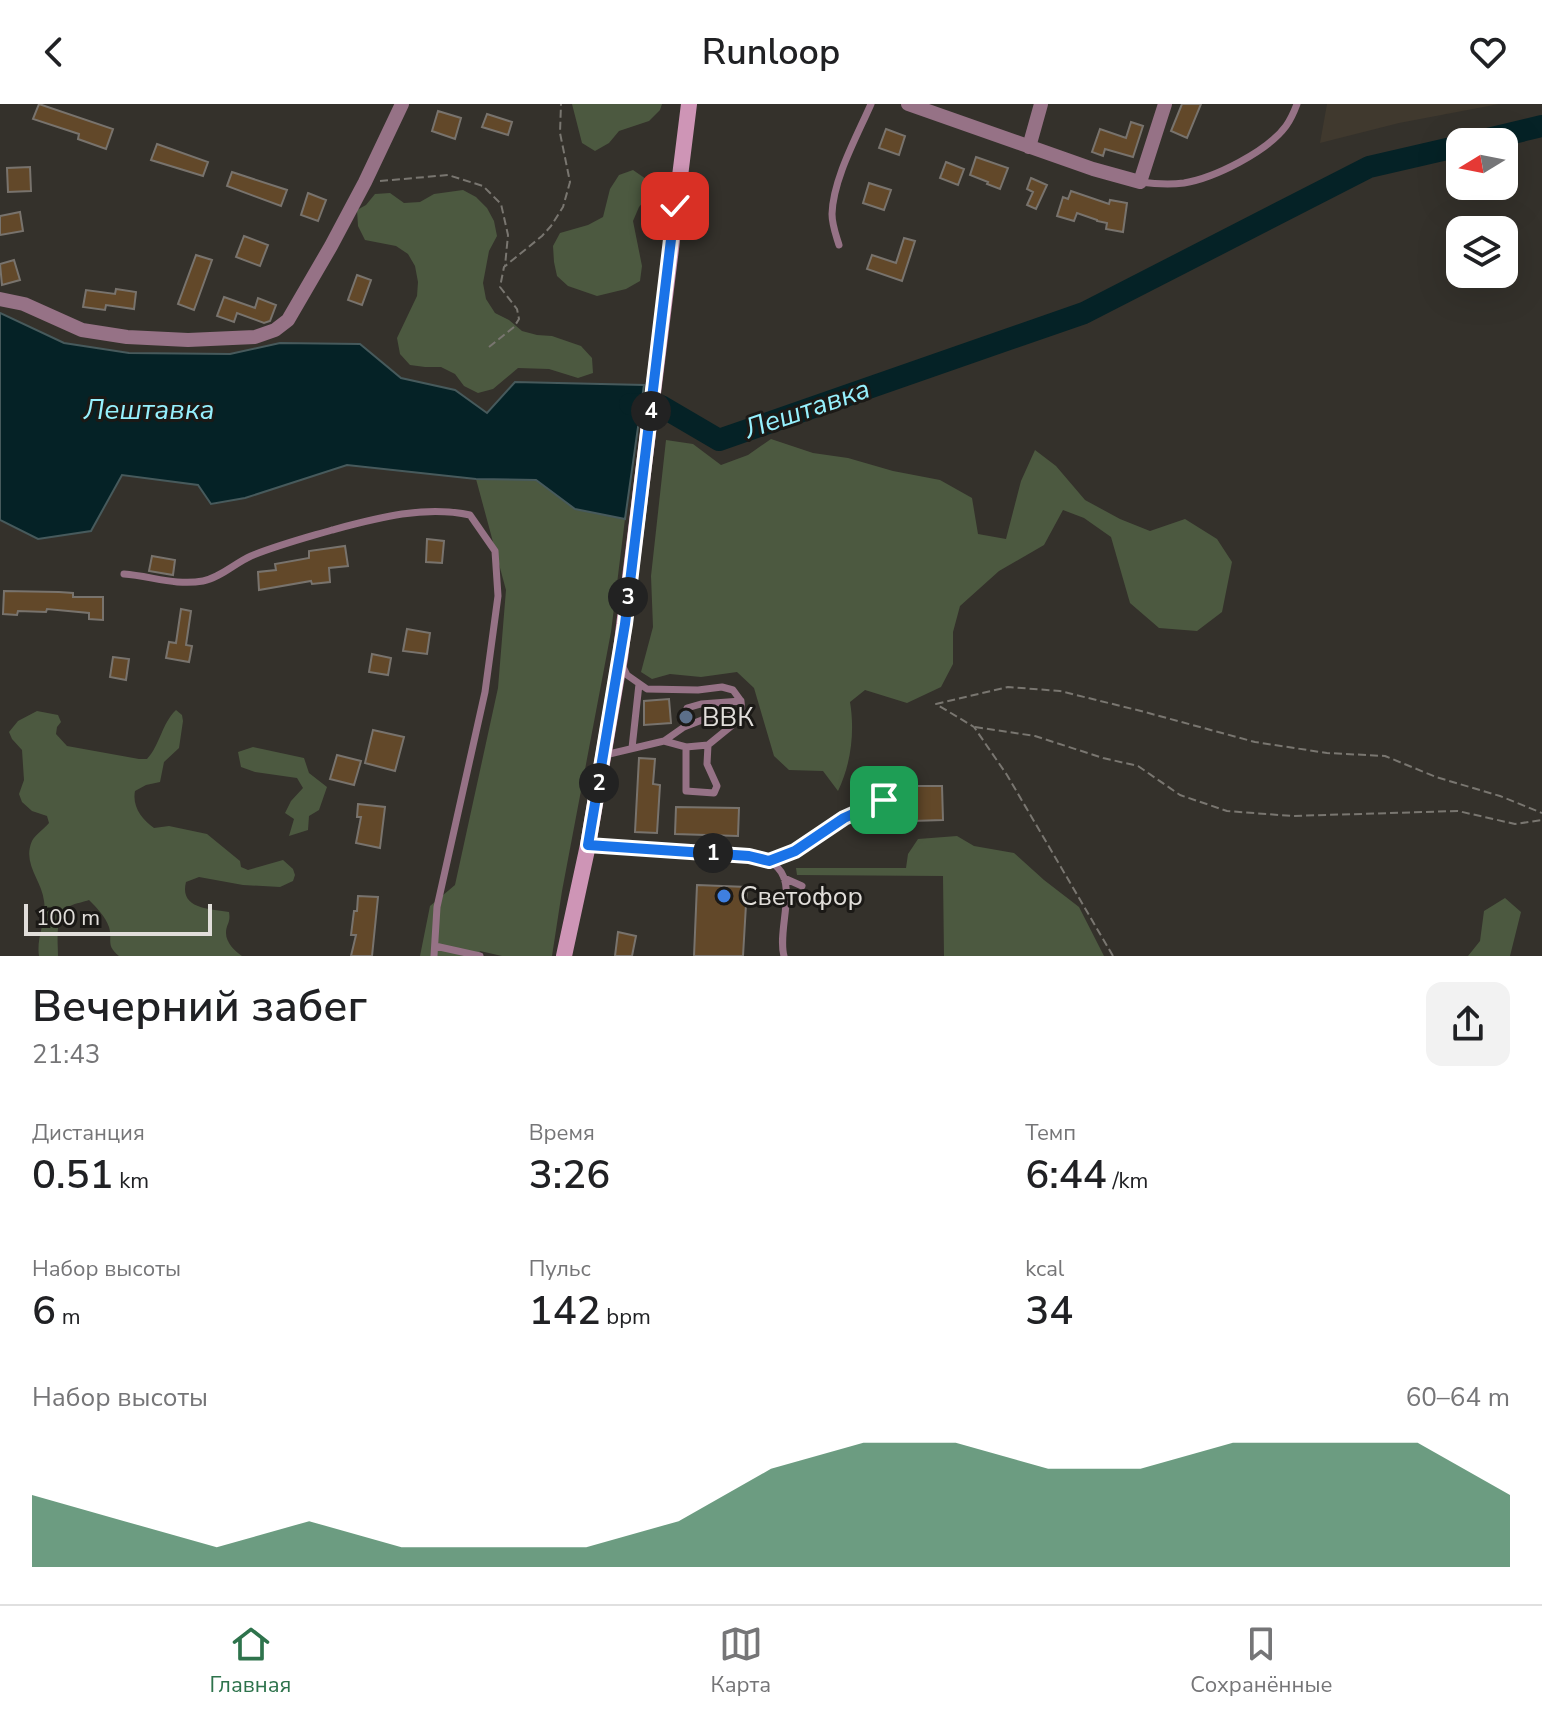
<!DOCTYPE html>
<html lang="ru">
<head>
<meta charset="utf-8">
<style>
  :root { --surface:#fff; --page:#f2f2f2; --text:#202124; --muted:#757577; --line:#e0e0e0; --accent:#2e734c }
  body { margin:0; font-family:"Nunito Sans",sans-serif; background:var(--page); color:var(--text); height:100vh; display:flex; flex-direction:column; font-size:30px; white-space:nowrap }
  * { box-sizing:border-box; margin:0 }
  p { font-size:26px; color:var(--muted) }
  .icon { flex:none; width:44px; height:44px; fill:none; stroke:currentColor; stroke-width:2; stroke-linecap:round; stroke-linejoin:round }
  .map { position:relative; height:852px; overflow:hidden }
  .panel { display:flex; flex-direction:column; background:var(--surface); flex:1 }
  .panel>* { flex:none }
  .needle { width:52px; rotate:260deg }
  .controls { position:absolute; left:1446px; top:24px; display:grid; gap:16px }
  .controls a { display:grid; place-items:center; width:72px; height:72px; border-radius:16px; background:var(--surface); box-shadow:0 8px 32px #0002; font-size:40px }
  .scale { position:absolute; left:24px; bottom:20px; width:188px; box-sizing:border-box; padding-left:8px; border:4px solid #e1deda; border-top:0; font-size:22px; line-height:28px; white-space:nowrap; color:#e1deda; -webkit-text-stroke:6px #1b1916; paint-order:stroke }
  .pin { position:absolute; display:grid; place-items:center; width:68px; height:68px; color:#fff; margin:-34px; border-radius:16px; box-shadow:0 4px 12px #0006 }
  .km { position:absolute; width:40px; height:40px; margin:-20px; border-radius:50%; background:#222; color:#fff; font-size:22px; line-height:40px; text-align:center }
  .round { display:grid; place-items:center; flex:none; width:84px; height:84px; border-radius:16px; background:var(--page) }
  .head { display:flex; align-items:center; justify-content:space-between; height:136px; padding:0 32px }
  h1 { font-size:44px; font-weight:600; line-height:60px }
  .stats { display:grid; grid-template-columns:repeat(3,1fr); gap:12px; height:136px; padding:8px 32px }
  .stats div { display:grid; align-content:center }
  .stats b { font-size:40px; font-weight:600 }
  .stats small { font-size:22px; font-weight:400 }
  .stats p { font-size:22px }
  .chart { height:224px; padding:16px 32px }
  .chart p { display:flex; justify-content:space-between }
  .chart svg { width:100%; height:144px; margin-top:8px; fill:var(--accent); opacity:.7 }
  header { display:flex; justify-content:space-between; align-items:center; height:104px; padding:0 32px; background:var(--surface); font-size:36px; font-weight:600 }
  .tabs { display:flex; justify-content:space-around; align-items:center; height:112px; border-top:2px solid var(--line); background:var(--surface); font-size:22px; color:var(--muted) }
  .tabs a { display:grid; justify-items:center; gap:4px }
  .tabs .selected { color:var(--accent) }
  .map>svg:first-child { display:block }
  .built { fill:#40392e }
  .green { fill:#4c5940 }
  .water { fill:#052226; stroke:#475a5c; stroke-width:2 }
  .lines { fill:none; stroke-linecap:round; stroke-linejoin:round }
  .river { stroke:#052226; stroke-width:22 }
  .building { fill:#624829; stroke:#78736d; stroke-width:2 }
  .path { stroke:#797670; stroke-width:2; stroke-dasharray:8 4; stroke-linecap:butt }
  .lane { stroke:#967286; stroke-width:7 }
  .street { stroke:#967286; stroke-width:14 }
  .secondary { stroke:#ce95b6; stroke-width:16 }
  .route-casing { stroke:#fff; stroke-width:16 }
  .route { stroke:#1a73e8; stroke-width:10 }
  .service-dot { fill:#5c6f8a; stroke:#1b1916; stroke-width:3 }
  .shop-dot { fill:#3f7fe0; stroke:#1b1916; stroke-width:3 }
  .labels { text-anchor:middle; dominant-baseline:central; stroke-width:6; stroke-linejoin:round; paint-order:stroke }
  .poi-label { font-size:26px; fill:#e1deda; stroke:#1b1916; text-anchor:start }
  .water-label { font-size:28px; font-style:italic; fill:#96f0fd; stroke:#1b1916 }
</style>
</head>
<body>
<header><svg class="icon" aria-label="back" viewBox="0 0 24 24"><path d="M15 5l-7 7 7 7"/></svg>Runloop<svg class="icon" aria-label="heart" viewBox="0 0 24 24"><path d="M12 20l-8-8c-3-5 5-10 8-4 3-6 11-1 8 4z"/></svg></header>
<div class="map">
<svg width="1542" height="852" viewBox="0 0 1542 852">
  <rect width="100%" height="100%" fill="#34312b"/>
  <path class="built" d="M1327 0H1499L1399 19 1320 39Z"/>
  <path class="green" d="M572 0H662L660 6 649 17 619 27 609 39 595 47 582 39Z
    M633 66 646 75 649 91 639 103 633 117 642 162 640 177 626 185 597 192 568 182 557 172 554 158 553 142 560 129 588 121 603 113 610 85 619 71Z
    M463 86 476 93 487 104 494 117 497 132 489 147 483 179 486 195 495 209 509 216 522 227 537 231 552 232 581 242 592 254 593 269 578 274 549 265 518 264 493 285 478 289 464 282 455 270 441 263H425L410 261 400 250 397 234 417 192 418 178 415 162 408 150 396 142 365 136 358 122 357 106 366 101 375 90 390 89 404 99 420 98 434 90Z
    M771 335 813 349 848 354 893 367 940 376 972 394 978 430 1006 435 1021 377 1035 346 1056 362 1085 396 1120 415 1150 427 1185 415 1217 435 1232 458 1222 508 1197 527 1159 524 1130 499 1111 433 1084 414 1063 406 1044 441 999 467 960 502 953 528V560L941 583 907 599 865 586 850 598C855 628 851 660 838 687L823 667 789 666 774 652 754 584 737 568 701 573 670 570 652 575 641 568 653 523 651 472 666 336 693 340 721 361 748 351Z
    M476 375 536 376 575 405 625 415 611 528 562 787 552 852H502L480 847 478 852H420L430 802 455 781 498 584 506 486Z
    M176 606 182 611 183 617 179 644 164 658 160 678 146 681 135 687C132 703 142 715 154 724L169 722 207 730 240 757 241 763 248 766 283 756 293 765 295 771 293 777 280 783 243 781 199 773 186 778C179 805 210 805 229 808 231 819 226 820 226 829 226 839 235 847 242 852H119C105 841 113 836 109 823 105 812 97 804 89 796 84 798 76 799 70 802 54 812 58 836 58 852H39C36 833 47 816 44 797 42 776 22 760 32 737 35 731 44 725 49 719L47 712 32 707 22 698 19 690 24 676 22 646 12 635 9 628 18 617 37 607 58 611 61 618 57 623 56 630 67 642 139 655H147C160 641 162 619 176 606Z
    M253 643 304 654 309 669 327 683 319 706 309 712 308 726 289 732 294 715 285 709 291 697 303 684 297 674 255 668 241 663 238 648Z
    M957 732 974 742 1014 749 1044 776 1079 803 1104 852H944L943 772 797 771 796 764H906L908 750 918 735Z
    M1505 794 1521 808 1510 852H1468L1480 837 1484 807Z"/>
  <path class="water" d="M0 209 64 239 129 249 230 250 280 239 360 240 401 274 455 286 487 309 515 278 644 281 625 415 575 405 536 376 476 375 347 361 245 394 211 400 198 381 122 371 91 427 38 435 0 416Z"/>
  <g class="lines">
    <path class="river" d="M1475 38 1542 22
      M630 300 661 302 719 336 1084 209 1369 63 1460 42"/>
  </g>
  <path class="building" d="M39 0 113 25 106 45 78 35 79 30 33 15Z
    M1182 0H1201L1187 34 1171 27Z
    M438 7 461 14 455 35 432 27Z
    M487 10 512 18 508 31 482 23Z
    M1131 18 1143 22 1133 53 1105 45 1103 52 1092 48 1100 25 1126 34Z
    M886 25 905 32 899 51 879 44Z
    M157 40 208 58 203 72 151 56Z
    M976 53 1008 64 1000 85 987 80 988 78 970 71Z
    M946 58 964 65 958 81 940 74Z
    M30 63 31 87 8 88 7 64Z
    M232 68 287 86 281 102 227 82Z
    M1031 74 1047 81 1036 105 1027 101 1033 88 1027 85Z
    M869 79 891 86 884 106 863 99Z
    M1071 87 1109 100 1110 96 1127 99 1123 128 1106 125 1107 119 1097 117V116L1077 109 1074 117 1057 112 1063 93 1068 95Z
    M308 89 326 96 318 117 301 111Z
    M20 108 23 127 0 131V112Z
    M244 132 268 141 260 162 236 153Z
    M904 134 915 137 902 177 867 165 872 151 896 159Z
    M196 151 212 156 194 206 178 200Z
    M14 156 20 176 2 181 0 160Z
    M357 171 371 176 362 201 348 196Z
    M116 185 136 188 134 205 106 201 105 206 83 203 86 186 115 190Z
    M224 193 255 204 258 194 276 201 270 217 264 219 237 209 234 218 217 212Z
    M427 435 444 437 442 459 426 458Z
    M345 442 348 462 329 464 330 478 312 480 311 477 259 486 258 468 276 466 275 460 309 454V447Z
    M152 452 175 456 173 471 149 467Z
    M4 487 59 488 73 489V493H103V516L89 515V509L47 505 46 508 18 507 17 511 3 510Z
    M181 505 191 507 186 541 192 542 189 558 166 554 169 538 176 539Z
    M407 525 430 529 427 550 403 547Z
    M372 550 391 554 388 571 369 568Z
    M113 553 129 555 126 576 110 573Z
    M669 595 671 619 644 621V597Z
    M373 626 404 633 395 667 365 659Z
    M337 651 361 657 354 681 330 675Z
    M639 654 655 655 653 680 660 681 657 729 635 728Z
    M911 682H942L943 716 912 717Z
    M358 700 385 703 380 744 356 739 361 713H357Z
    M676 703 739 704 738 732 675 730Z
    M697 781 747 783 743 852H694Z
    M358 792 378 793 372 852H351L356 831H351L354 807H357Z
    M618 828 636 832 632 852H615Z"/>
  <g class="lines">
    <path class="path" d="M380 77 448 71 483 82 501 100 508 131 505 162
      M489 243 514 223 519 215 517 205 500 183 504 163 542 132 551 122 563 103 570 78 560 29 561 0
      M975 623 1035 632 1103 654 1138 662 1180 691 1227 707 1292 712 1458 707 1515 720 1542 716
      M1113 852 1007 671 974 623 936 600 1008 583 1060 587 1141 607 1255 638 1327 649 1385 652 1436 673 1500 692 1542 709"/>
    <path class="lane" d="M1140 78C1155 80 1169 81 1184 79 1214 74 1267 48 1286 22 1291 15 1294 8 1297 0
      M839 141C836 131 832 121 832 110 833 75 857 32 871 0
      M124 470C151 472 176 482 203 477 220 474 235 459 251 452 278 441 305 434 332 426 377 414 424 401 470 411L495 447 498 492 485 588 437 803 434 852
      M684 623 687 604 701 600 741 597
      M664 637 684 623 702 616 716 615 742 609
      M686 643 708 641
      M632 644 639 580
      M605 651 664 637 686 643V687L714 689 717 682 707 660 708 641 735 619 742 609 741 597 733 586 722 583 698 586 647 585 627 571 623 563
      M588 741 749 752C759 754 771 756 778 764 797 783 777 827 784 852
      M769 757 795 747 844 714 884 696
      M784 774 802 782
      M435 842 480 852"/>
    <path class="street" d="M908 0 1093 65 1140 78 1165 0
      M1029 43 1041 0
      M0 195 24 200 82 226 127 233 188 236 255 233 275 226 288 216 331 142 365 78 402 0"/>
    <path class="secondary" d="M564 852 588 741 620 554 689 0"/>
  </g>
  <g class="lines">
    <g class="route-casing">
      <path id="route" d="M675 102 625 520 588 741 749 752 769 757 795 747 844 714 884 696"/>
    </g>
    <use href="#route" class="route"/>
  </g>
  <circle class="service-dot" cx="686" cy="613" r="8"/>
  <circle class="shop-dot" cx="724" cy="792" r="8"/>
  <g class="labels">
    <g class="poi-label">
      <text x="702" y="613">ВВК</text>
      <text x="740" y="792">Светофор</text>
    </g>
    <g class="water-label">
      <text transform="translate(807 305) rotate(-19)">Лештавка</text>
      <text x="149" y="306">Лештавка</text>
    </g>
  </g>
</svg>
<div class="controls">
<a><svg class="needle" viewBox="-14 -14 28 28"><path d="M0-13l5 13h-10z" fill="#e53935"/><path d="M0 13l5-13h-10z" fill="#757577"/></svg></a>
<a><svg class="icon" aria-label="layers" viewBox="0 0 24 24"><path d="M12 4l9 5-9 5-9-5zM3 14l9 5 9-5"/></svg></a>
</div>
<div class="scale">100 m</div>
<div class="pin" style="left:884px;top:696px;background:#1e9e55"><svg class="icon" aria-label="arrive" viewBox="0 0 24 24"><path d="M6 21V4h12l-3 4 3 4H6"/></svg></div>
<div class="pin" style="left:675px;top:102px;background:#d93025"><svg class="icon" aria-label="check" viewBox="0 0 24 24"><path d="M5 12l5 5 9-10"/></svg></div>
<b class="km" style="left:713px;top:749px">1</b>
<b class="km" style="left:599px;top:679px">2</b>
<b class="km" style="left:628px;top:493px">3</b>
<b class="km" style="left:651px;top:307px">4</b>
</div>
<section class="panel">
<div class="head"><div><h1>Вечерний забег</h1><p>21:43</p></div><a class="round"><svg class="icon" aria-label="share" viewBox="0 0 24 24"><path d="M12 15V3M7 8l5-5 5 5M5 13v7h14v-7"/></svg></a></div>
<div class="stats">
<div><p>Дистанция</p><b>0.51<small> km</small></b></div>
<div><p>Время</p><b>3:26</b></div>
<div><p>Темп</p><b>6:44<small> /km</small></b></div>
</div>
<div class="stats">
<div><p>Набор высоты</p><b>6<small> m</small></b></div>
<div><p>Пульс</p><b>142<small> bpm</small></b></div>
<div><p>kcal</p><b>34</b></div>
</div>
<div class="chart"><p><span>Набор высоты</span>60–64 m</p>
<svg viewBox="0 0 160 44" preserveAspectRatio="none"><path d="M0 44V22L10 30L20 38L30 30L40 38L50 38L60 38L70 30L80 14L90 6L100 6L110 14L120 14L130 6L140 6L150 6L160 22V44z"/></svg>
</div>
</section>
<nav class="tabs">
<a class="selected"><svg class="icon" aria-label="home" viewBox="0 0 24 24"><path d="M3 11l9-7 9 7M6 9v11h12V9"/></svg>Главная</a>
<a><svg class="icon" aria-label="map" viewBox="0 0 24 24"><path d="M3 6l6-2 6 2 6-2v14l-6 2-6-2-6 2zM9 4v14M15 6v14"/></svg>Карта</a>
<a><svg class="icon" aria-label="saved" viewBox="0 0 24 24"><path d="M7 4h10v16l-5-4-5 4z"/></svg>Сохранённые</a>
</nav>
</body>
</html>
